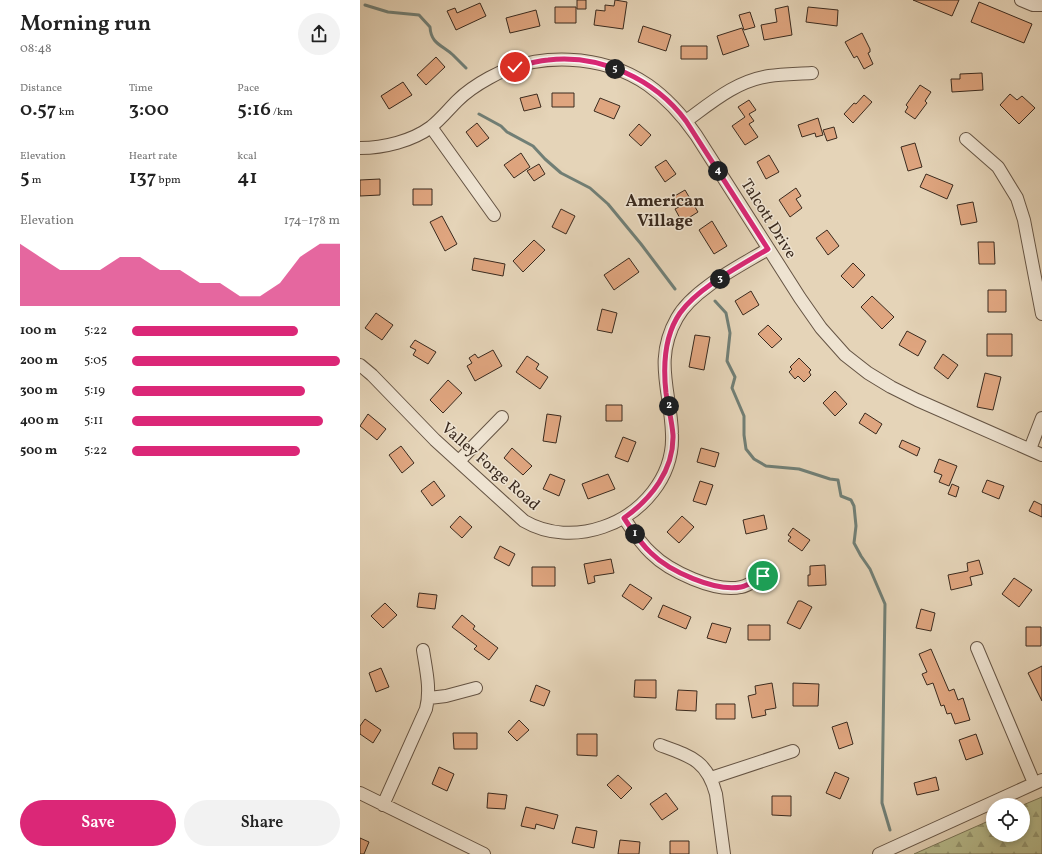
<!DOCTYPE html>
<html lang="en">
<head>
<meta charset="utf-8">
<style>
  :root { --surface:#fff; --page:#f2f2f2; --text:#222; --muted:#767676; --accent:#db2777 }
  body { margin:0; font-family:Vollkorn,serif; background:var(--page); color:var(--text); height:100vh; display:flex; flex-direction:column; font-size:15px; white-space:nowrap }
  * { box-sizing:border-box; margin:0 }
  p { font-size:13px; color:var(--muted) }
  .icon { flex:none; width:22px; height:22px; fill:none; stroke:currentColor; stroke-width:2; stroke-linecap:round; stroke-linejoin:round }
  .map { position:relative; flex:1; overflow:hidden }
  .details { display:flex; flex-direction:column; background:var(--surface); width:360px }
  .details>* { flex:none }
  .fabs { position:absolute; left:626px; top:798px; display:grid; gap:8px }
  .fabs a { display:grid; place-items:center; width:44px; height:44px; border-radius:50%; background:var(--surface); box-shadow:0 2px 6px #0003; font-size:20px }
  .pin { position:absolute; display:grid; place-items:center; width:34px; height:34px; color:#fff; margin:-17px; border:2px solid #fff; border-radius:50%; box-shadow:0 1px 4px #0007 }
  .km { position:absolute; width:20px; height:20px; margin:-10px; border-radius:50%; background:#222; color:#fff; font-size:11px; line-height:20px; text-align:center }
  .round { display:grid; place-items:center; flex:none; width:42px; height:42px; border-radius:21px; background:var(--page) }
  .overview { display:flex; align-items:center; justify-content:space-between; height:68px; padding:0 20px }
  h1 { font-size:22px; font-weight:600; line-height:30px }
  .figures { display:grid; grid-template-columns:repeat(3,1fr); gap:6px; height:68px; padding:4px 20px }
  .figures div { display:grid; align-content:center }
  .figures b { font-size:20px; font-weight:600 }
  .figures small { font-size:11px; font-weight:400 }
  .figures p { font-size:11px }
  .chart { height:112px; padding:8px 20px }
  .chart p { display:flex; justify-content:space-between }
  .chart svg { width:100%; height:72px; margin-top:4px; fill:var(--accent); opacity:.7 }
  .button { display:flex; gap:8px; margin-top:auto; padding:8px 20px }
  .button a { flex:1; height:46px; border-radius:24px; background:var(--accent); color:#fff; font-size:16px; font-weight:600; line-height:46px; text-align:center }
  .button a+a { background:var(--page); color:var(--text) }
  ul { padding:0 20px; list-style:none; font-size:13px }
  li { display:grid; grid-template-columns:64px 48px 1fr; align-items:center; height:30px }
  li i { height:10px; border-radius:5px; background:var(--accent) }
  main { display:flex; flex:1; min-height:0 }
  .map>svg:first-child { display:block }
  .forest { fill:url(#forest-firs); stroke:#787356 }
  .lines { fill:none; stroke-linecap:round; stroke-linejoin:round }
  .stream { stroke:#717f76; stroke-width:3 }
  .building { fill:#dfa57f; stroke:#3a2a1e }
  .minor-casing { stroke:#655444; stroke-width:14 }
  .minor { stroke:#eee3d1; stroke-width:12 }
  .route-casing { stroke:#fff; stroke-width:8 }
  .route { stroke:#db2777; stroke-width:5 }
  .labels { text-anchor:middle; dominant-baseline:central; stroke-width:3; stroke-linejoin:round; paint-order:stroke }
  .street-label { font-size:16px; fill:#3a2a1e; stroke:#eee3d1 }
  .neighbourhood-label { font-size:17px; font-weight:bold; fill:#3a2a1e; stroke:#eee3d1 }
</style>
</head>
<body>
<main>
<section class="details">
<div class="overview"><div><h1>Morning run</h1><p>08:48</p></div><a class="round"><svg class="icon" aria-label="share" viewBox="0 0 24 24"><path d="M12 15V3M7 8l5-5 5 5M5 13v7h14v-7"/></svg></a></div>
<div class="figures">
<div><p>Distance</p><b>0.57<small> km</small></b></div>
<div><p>Time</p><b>3:00</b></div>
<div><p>Pace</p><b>5:16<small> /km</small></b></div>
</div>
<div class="figures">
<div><p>Elevation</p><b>5<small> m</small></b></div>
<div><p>Heart rate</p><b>137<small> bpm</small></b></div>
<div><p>kcal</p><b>41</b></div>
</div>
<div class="chart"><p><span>Elevation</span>174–178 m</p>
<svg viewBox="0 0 160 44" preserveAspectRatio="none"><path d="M0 44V6L10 14L20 22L30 22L40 22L50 14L60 14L70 22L80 22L90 30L100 30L110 38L120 38L130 30L140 14L150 6L160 6V44z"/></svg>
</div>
<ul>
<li><b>100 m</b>5:22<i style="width:80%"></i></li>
<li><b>200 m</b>5:05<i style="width:100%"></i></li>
<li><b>300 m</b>5:19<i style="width:83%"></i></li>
<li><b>400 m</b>5:11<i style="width:92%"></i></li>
<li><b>500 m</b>5:22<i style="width:81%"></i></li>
</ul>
<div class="button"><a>Save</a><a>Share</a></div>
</section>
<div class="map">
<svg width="682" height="854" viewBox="0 0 682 854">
  <defs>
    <pattern id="forest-firs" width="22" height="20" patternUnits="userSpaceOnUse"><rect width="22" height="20" fill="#b7bc8d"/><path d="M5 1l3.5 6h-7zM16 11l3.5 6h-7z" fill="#969973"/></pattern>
  </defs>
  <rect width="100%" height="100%" fill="#e5d4b8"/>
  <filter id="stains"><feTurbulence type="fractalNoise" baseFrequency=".005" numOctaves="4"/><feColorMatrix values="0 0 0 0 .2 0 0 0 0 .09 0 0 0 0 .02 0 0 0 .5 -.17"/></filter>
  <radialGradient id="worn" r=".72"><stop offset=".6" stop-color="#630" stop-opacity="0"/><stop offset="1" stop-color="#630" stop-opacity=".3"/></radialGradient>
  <path class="forest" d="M682 797V854H554L633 819V835H663V805Z"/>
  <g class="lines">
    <path class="stream" d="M5 5 28 12 59 15 70 27C71 44 82 45 93 55 97 59 102 64 106 68
      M119 114 141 126 147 132 173 146 185 159 201 173 230 188 248 204 281 244 315 289
      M355 301 366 313 370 333 367 361 375 377 372 388 384 416V435L386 449 394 459 406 466 439 469 470 479 478 480 481 496 491 500 494 506 496 526 494 543 501 556 510 569 525 604 522 803 530 830"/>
  </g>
  <path class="building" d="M217 0H226V9H217Z
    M255 0 267 2 263 29 234 25 236 10 245 11V5L254 6Z
    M553 0H599L592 16Z
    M619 2 672 24 664 43 611 22Z
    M120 3 126 16 96 30 87 11 95 8 97 13Z
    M428 6 432 35 404 40 401 25 417 22 415 9Z
    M195 7H216V23H195Z
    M448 7 478 10 477 26 446 22Z
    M176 10 180 26 150 33 146 18Z
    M390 12 395 27 384 30 379 15Z
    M283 26 311 35 306 51 278 42Z
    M382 28 389 46 363 55 357 36Z
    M502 33 510 49V52L508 53 513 64 504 69 497 56 494 58 485 42Z
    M321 46H347V59H321Z
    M76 57 85 67 66 85 57 75Z
    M622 73 623 90 592 92 591 79H600V74Z
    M43 82 52 95 29 109 21 96Z
    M560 85 571 92 565 101 567 103 555 119 545 112 548 107 546 105Z
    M192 93H214V107H192Z
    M177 94 181 107 164 111 160 98Z
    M650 94 657 100 662 96 675 108 659 124 640 105Z
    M504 95 512 102 493 123 484 114 494 103 496 104Z
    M240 98 260 106 254 119 234 111Z
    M389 100 396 110 389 114 394 121 389 124 398 137 385 145 372 126 385 117 378 107Z
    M458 118 463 135 456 137 455 133 442 137 438 125Z
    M117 123 129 138 117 147 106 132Z
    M279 124 291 135 281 146 269 135Z
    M474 127 477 138 467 141 463 130Z
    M555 143 562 167 548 171 541 147Z
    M161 153 170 167 154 178 144 165Z
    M409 155 419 172 406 179 397 162Z
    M306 160 316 174 305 182 295 167Z
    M179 164 185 174 174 181 167 171Z
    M566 174 593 185 587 199 560 187Z
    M20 179V195L0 196V180Z
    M436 188 441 196 436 199 442 208 430 217 419 200Z
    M53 189H72V205H53Z
    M325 190 338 212 322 222 315 209 319 207 313 197Z
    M613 202 617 222 601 225 597 205Z
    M201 209 215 216 206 234 192 227Z
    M82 216 97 244 85 251 70 222Z
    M352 221 367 246 354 254 339 230Z
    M467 230 479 246 468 255 456 238Z
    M174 240 185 250 163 272 153 261Z
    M618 242H634L635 264H619Z
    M114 258 145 264 143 276 112 270Z
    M269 258 279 272 254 290 244 275Z
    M493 263 505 275 493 288 481 276Z
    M628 290H646V312H628Z
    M391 291 399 305 383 315 375 301Z
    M512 296 534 317 522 329 501 307Z
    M242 309 257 313 252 333 237 330Z
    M16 313 33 325 22 340 5 328Z
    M408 325 422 339 412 348 398 334Z
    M547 331 566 341 558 356 539 345Z
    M627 334H652V356H627Z
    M335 335 350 337 344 370 329 367Z
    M55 340 76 352 68 364 53 355 56 350 50 347Z
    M133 350 142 366 115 381 107 366 112 363 109 358 115 354 118 358Z
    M583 354 598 365 588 379 574 368Z
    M167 356 179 364 176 369 188 377 180 389 156 372Z
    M439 358 451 370 449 372 451 375 444 382 438 376 435 379 429 372 432 369 430 367Z
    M625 373 641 377 633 410 617 407Z
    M88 380 102 393 83 413 70 400Z
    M475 391 487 404 475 416 463 403Z
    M246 405H262V421H246Z
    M505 413 522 424 516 434 499 423Z
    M8 414 26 429 17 440 0 426Z
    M187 414 201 416 196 443 183 441Z
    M263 437 276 442 268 462 255 457Z
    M542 440 560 448 557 456 539 447Z
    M41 446 54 463 42 473 29 455Z
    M152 448 172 466 163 475 144 458Z
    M341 448 359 453 355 467 337 462Z
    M579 459 597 466 589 486 579 482 582 475 574 472Z
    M190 474 205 480 199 496 183 489Z
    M248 474 255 489 228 499 222 484Z
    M627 480 644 486 639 499 622 492Z
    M74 481 85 496 72 506 61 491Z
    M340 481 353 485 346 505 333 501Z
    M592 484 599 487 596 497 588 494Z
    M674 501 682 505V517L669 511Z
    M404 515 407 529 386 534 383 520Z
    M100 516 112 527 102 538 90 527Z
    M322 516 334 527 319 543 307 532Z
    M433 528 450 540 442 551 428 541 431 537 428 535Z
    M140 546 155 554 149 566 134 558Z
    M251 559 254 573 234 576 235 582 228 584 224 564Z
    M619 560 623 574 610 577 612 585 591 590 588 575 608 571 607 563Z
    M465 565 466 585 448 586V575H450V566Z
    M172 567H195V586H172Z
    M654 578 672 590 659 607 642 594Z
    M270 584 292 598 283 610 262 596Z
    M59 593 77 595 75 609 57 607Z
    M438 601H441L452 607 440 629 427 623Z
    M25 603 37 615 23 628 11 616Z
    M303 605 331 617 326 629 298 617Z
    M561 609 575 613 571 631 556 628Z
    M102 615 115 626 113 629 138 648 129 660 114 649 117 646 92 627Z
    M352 623 371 628 366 643 347 638Z
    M388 625H410V640H388Z
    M666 627H681V646H666Z
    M571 649 589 691 594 689 598 700 603 698 610 720 595 724 591 713 587 714 584 705 581 706 573 683 567 685 562 674 567 672 559 654Z
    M682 666V701L668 673Z
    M21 668 29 687 16 692 9 673Z
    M275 680H296V698L274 697Z
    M412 683 416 708 405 710 406 715 392 718 388 696 396 694 395 686Z
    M433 683 459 684 458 706H433Z
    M176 685 190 691 184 706 170 701Z
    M318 690 337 691 336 711 316 710Z
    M356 704H375V719H356Z
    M5 719 21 730 13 743 0 734V726Z
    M159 720 169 730 157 741 148 732Z
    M487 722 493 744 479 749 472 727Z
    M93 733H117V749H94Z
    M217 734H237V756L217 755Z
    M616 734 623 754 606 760 599 740Z
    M79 767 94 774 87 791 72 784Z
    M475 772 489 778 480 799 466 793Z
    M258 775 272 788 261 799 247 785Z
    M576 777 579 790 557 795 554 783Z
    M128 793 147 795 145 809 127 808Z
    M306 793 318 809 302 820 290 804Z
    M412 796H431V816L412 815Z
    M166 807 198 815 194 829 176 824 175 829 161 826Z
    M216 827 237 831 234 848 212 843Z
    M0 838 9 842 4 854H0Z
    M260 840 280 842 279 854H258Z
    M310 841H329V854H310Z"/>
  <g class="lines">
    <g class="minor-casing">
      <path id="minor" d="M661 0 673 5H682
        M326 121C352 102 376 81 409 76 423 74 437 74 452 73
        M71 127 134 215
        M606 139 638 167 657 198 664 220 682 314
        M0 148C24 148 52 141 71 127 81 119 89 109 97 101 106 92 118 84 129 78 177 51 243 54 288 85 308 99 322 115 336 135L440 298 461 328 485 355 508 373 531 387 557 400 682 455
        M0 365 12 375 75 440 164 521C188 535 217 536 243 527 282 514 314 477 312 434 311 392 293 360 317 318 333 289 380 266 408 249
        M670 449 682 418
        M99 461 142 417
        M264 518C272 530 280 543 291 553 309 571 355 593 381 587 388 586 397 579 403 576
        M617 648 674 783
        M69 698 86 696 116 688
        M300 745C330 756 347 760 356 794L364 854
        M351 778 433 751
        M0 793 124 854
        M23 805 66 709C71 689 66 670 63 650
        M519 854 682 780"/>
    </g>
    <use href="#minor" class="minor"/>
  </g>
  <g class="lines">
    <g class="route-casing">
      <path id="route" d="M155 67C166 64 177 61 188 60 240 54 295 79 326 121L408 249C380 266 339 287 320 313 304 336 303 366 306 393 308 407 312 421 313 435 314 470 291 499 264 518 272 530 280 543 291 553 309 571 355 592 381 587 388 586 397 579 403 576"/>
    </g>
    <use href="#route" class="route"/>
  </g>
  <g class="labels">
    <g class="street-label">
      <text transform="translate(408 219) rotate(58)">Talcott Drive</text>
      <text transform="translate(130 467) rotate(41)">Valley Forge Road</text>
    </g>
    <g class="neighbourhood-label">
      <text x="305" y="201">American<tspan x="305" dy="20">Village</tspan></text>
    </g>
  </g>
  <rect width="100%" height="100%" filter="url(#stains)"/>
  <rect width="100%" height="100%" fill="url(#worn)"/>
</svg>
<div class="fabs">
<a><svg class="icon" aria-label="locate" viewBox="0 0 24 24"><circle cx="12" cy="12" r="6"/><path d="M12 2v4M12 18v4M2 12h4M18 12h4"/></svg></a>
</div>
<div class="pin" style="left:403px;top:576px;background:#1e9e55"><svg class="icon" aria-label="arrive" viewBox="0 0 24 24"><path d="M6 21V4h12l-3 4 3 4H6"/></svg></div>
<div class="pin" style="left:155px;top:67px;background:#d93025"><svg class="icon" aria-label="check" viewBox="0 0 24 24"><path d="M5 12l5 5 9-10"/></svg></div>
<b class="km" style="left:275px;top:534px">1</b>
<b class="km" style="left:309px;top:406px">2</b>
<b class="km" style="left:360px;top:279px">3</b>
<b class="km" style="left:358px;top:171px">4</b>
<b class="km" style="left:255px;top:69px">5</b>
</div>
</main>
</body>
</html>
